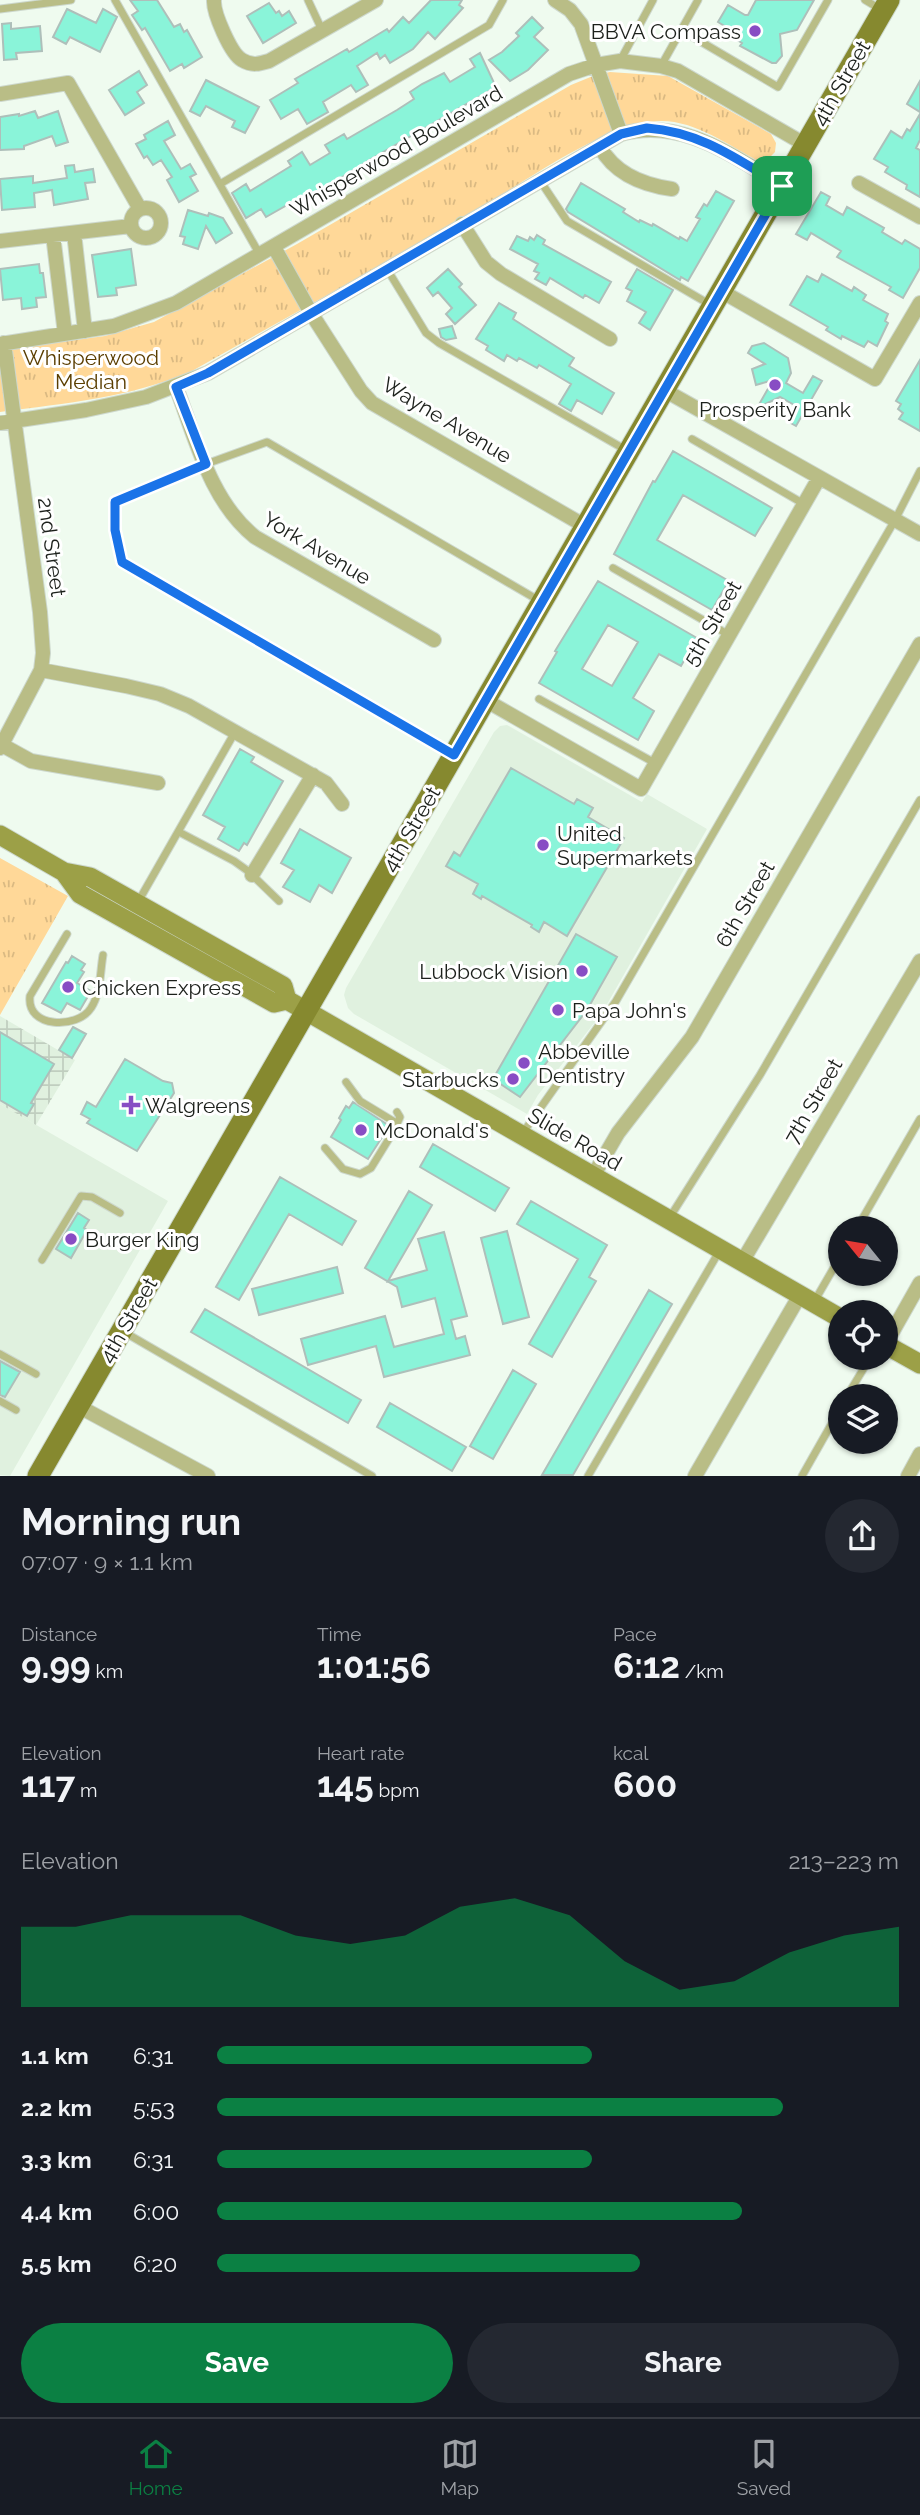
<!DOCTYPE html>
<html lang="en">
<head>
<meta charset="utf-8">
<style>
  :root { --surface:#171b24; --page:#242831; --text:#f1f3f6; --muted:#9ea1a6; --line:#363941; --accent:#0b8043 }
  body { margin:0; font-family:Raleway,sans-serif; background:var(--page); color:var(--text); height:100vh; display:flex; flex-direction:column; font-size:26px; white-space:nowrap }
  * { box-sizing:border-box; margin:0 }
  p { font-size:23px; color:var(--muted) }
  .icon { flex:none; width:38px; height:38px; fill:none; stroke:currentColor; stroke-width:2; stroke-linecap:round; stroke-linejoin:round }
  .map { position:relative; height:1476px; overflow:hidden }
  .drawer { display:flex; flex-direction:column; background:var(--surface); flex:1 }
  .drawer>* { flex:none }
  .needle { width:46px; rotate:300deg }
  .tools { position:absolute; left:828px; top:1216px; display:grid; gap:14px }
  .tools a { display:grid; place-items:center; width:70px; height:70px; border-radius:50%; background:var(--surface); box-shadow:0 2px 5px #0004; font-size:35px }
  .pin { position:absolute; display:grid; place-items:center; width:60px; height:60px; color:#fff; margin:-30px; border-radius:14px; box-shadow:0 4px 10px #0006 }
  .round { display:grid; place-items:center; flex:none; width:74px; height:74px; border-radius:37px; background:var(--page) }
  .head { display:flex; align-items:center; justify-content:space-between; height:119px; padding:0 21px }
  h1 { font-size:38px; font-weight:700; line-height:52px }
  .figures { display:grid; grid-template-columns:repeat(3,1fr); gap:10px; height:119px; padding:7px 21px }
  .figures div { display:grid; align-content:center }
  .figures b { font-size:35px; font-weight:700 }
  .figures small { font-size:19px; font-weight:400 }
  .figures p { font-size:19px }
  .chart { height:196px; padding:14px 21px }
  .chart p { display:flex; justify-content:space-between }
  .chart svg { width:100%; height:126px; margin-top:7px; fill:var(--accent); opacity:.7 }
  .cta { display:flex; gap:14px; margin-top:auto; padding:14px 21px }
  .cta a { flex:1; height:80px; border-radius:42px; background:var(--accent); color:#fff; font-size:28px; font-weight:700; line-height:80px; text-align:center }
  .cta a+a { background:var(--page); color:var(--text) }
  ul { padding:0 21px; list-style:none; font-size:23px }
  li { display:grid; grid-template-columns:112px 84px 1fr; align-items:center; height:52px }
  li i { height:18px; border-radius:9px; background:var(--accent) }
  .tabs { display:flex; justify-content:space-around; align-items:center; height:98px; border-top:2px solid var(--line); background:var(--surface); font-size:19px; color:var(--muted) }
  .tabs a { display:grid; justify-items:center; gap:4px }
  .tabs .current { color:var(--accent) }
  .map>svg:first-child { display:block }
  .built { fill:#e0f1df }
  .industrial { fill:url(#industrial-grid) }
  .grass { fill:url(#grass-tufts) }
  .building { fill:#8af4d9; stroke:#aebfba; stroke-width:2; fill-rule:evenodd }
  .lines { fill:none; stroke-linecap:round; stroke-linejoin:round }
  .service-casing { stroke:#cdd8cd; stroke-width:9 }
  .minor-casing { stroke:#cdd8cd; stroke-width:16 }
  .secondary-casing { stroke:#cdd8cd; stroke-width:21 }
  .primary-casing { stroke:#cdd8cd; stroke-width:23 }
  .service { stroke:#b9bd86; stroke-width:7 }
  .minor { stroke:#b9bd86; stroke-width:14 }
  .secondary { stroke:#9ca047; stroke-width:19 }
  .primary { stroke:#86892f; stroke-width:21 }
  .route-casing { stroke:#fff; stroke-width:14 }
  .route { stroke:#1a73e8; stroke-width:9 }
  .poi-dot { fill:#884dc4; stroke:#fff; stroke-width:2.5 }
  .labels { text-anchor:middle; dominant-baseline:central; stroke-width:6; stroke-linejoin:round; paint-order:stroke }
  .poi-label { font-size:21px; fill:#1c201b; stroke:#fff; text-anchor:start }
  .street-label { font-size:21px; fill:#1c201b; stroke:#fff }
  .park-label { font-size:21px; fill:#5b3e00; stroke:#fff }
</style>
</head>
<body>
<div class="map">
<svg width="920" height="1476" viewBox="0 0 920 1476">
  <defs>
    <pattern id="industrial-grid" width="8" height="8" patternUnits="userSpaceOnUse" patternTransform="scale(1.75)"><rect width="8" height="8" fill="#e0f1df"/><path d="M0 4h8M4 0v8" fill="none" stroke="#c0cebf"/></pattern>
    <pattern id="grass-tufts" width="24" height="20" patternUnits="userSpaceOnUse" patternTransform="scale(1.75)"><rect width="24" height="20" fill="#ffd898"/><path d="M3 7l-1-3M5 7V3M7 7l1-3M15 17l-1-3M17 17v-4M19 17l1-3" fill="none" stroke="#dab982"/></pattern>
  </defs>
  <rect width="100%" height="100%" fill="#effbef"/>
  <path class="built" d="M507 725 642 802 647 794 707 829 602 1013 538 1095 527 1114 354 1014 348 1008 344 995 346 988 494 732 500 726Z
    M0 1104 168 1201 10 1476 0 1475Z"/>
  <path class="industrial" d="M0 1016 75 1060 36 1125 0 1104Z"/>
  <path class="grass" d="M610 72 668 76 771 134 776 143 775 152 768 159 758 161C727 144 687 115 650 122 589 133 524 183 470 214 378 267 284 319 192 371 129 398 67 403 0 412V350L105 336 154 322 297 244 571 85 593 76Z
    M0 858 68 896 0 1015Z"/>
  <path class="building" d="M130 0H157L174 27 180 24 184 32 187 30 202 57 184 68 182 64 170 71 145 28 142 30 132 15 138 11Z
    M431 0H462L459 5 463 8 435 39 428 32 413 49 390 63 385 55 380 59 377 53 357 66 368 85 356 92 351 85 323 102 328 112 307 124 298 109 281 119 270 100 298 83 295 79 347 49 349 52 387 29 389 32 403 17 409 23Z
    M756 0H814L797 30 780 34 782 56 776 63H772L740 46 742 43 732 37 734 32 718 22 728 5 745 15H748Z
    M269 3 276 13 279 11 282 16 289 11 296 23 263 43 247 16Z
    M67 9 96 23 103 9 117 17 100 52 70 37 66 44 53 37Z
    M532 17 543 28 534 37 548 50 528 70 510 81 489 60 502 52 519 36 516 33Z
    M11 23V29L40 26 42 51 16 53 17 59 4 60 2 24Z
    M480 53 496 87 371 159 299 204 296 200 266 217 261 209 246 218 232 193 246 184 250 191 291 166 288 161 302 152 310 165 330 153 325 145 344 134 347 139 397 110 414 99 410 92 422 84 444 73 450 82 475 67 470 59Z
    M139 71 147 85 137 92 144 103 125 115 109 90Z
    M206 80 259 107 245 133 232 127 235 121 206 106 200 116 190 111Z
    M920 81V112L907 104Z
    M35 111 38 118 58 111 68 142 56 146 52 136 24 146V149L0 150V117L19 114V116Z
    M920 114V140L916 148 920 150V197L906 189 907 185 885 172 888 167 874 159 891 131 902 138 907 129 910 131Z
    M168 121 175 135 164 141 181 169 190 164 196 174 190 177 198 191 179 202 167 180 172 177 161 160 153 165 147 156 144 158 136 144 146 139 144 135Z
    M74 165 75 172 93 169 95 182 85 183 88 199 54 205 52 190 34 193 35 207 2 210 0 179 33 176V183L67 178 65 166Z
    M581 183 625 209 623 212 639 222 640 220 652 226 653 224 679 239 680 237 687 241 700 219 696 217 704 204 707 206 716 191 734 201 688 281 681 277 680 280 568 212 566 209Z
    M821 192 830 197 826 205 843 215 847 207 884 228 882 232 902 244 905 240 920 249V268L903 298 889 290 891 287 837 257 841 251 811 233 807 240 796 234Z
    M188 210 208 216 209 213 223 218 232 233 216 243 206 226 198 249 183 244 185 237 180 236Z
    M537 235 545 240 543 244 611 282 599 303 585 295 583 298 550 278 546 285 535 279 539 273 534 271 538 264 510 249 517 236 528 241 530 237 534 240Z
    M131 249 136 285 116 288 117 295 98 297 92 255Z
    M39 264 40 273H43L46 297 36 298 37 307 22 309 21 298 3 300 0 269Z
    M448 269 462 284 459 287 476 305 455 324 446 314 452 308 438 292 433 296 427 288Z
    M637 269 673 290 650 330 639 323 646 312 627 301 632 291 626 288Z
    M822 274 852 291 854 287 866 295 863 300 888 314 885 321 888 323 877 346 868 341 864 347 842 336 841 339 826 330 828 327 790 305 807 276 818 282Z
    M499 303 516 313 513 319 574 358 569 366 614 393 602 414 577 400 571 411 559 404 571 384 539 365 537 368 519 358 517 361 507 355 504 361 486 350 488 346 476 339Z
    M452 326 456 338 446 340 441 337 439 329Z
    M764 343 788 358 791 373 786 383 803 393 813 376 822 381 796 426 787 421 796 406 780 397 757 408 773 380 756 385 752 369 765 364 748 353 752 346Z
    M920 360V431L899 419 903 413 898 409 901 404 896 401Z
    M673 451 772 508 755 536 683 495 657 540 729 581 712 610 614 554 653 481 655 482Z
    M598 581 697 638 681 666 659 654 633 698 654 711 638 740 539 683 557 652 555 651ZM608 625 638 642 612 686 582 669Z
    M240 749 254 757 251 762 283 781 247 845 244 843 239 851 218 839 225 827 203 815Z
    M511 768 574 804 577 799 593 808 588 817 624 838 567 936 544 922 539 932 531 927 532 925 482 896 481 899 473 894 478 884 446 866 454 852 460 856Z
    M300 829 351 858 332 893 319 885 310 902 283 887 294 870 281 863Z
    M576 934 617 957 587 1010 520 1097 493 1079Z
    M72 956 85 964 81 970 84 972 77 983 91 991 80 1010 67 1003 61 1013 42 1003 66 962 68 963Z
    M73 1027 86 1034 72 1058 59 1050Z
    M0 1032 54 1064 31 1103 34 1104 27 1116 0 1100Z
    M125 1059 163 1081 172 1083 174 1093 137 1151 87 1123 90 1119 81 1114 87 1102 96 1107Z
    M353 1102 388 1125V1128L368 1159 331 1137 341 1120 339 1118 346 1106 349 1108Z
    M433 1144 509 1188 495 1211 420 1167Z
    M280 1177 356 1221 342 1245 289 1214 239 1300 216 1287Z
    M409 1191 432 1205 388 1281 427 1270 418 1239 444 1232 467 1316 451 1320 456 1339 465 1336 470 1355 384 1377 376 1346 308 1365 301 1339 385 1316 394 1347 444 1334 435 1298 402 1307 397 1287 365 1268Z
    M531 1201 607 1245 589 1277 596 1281 552 1357 529 1344 578 1259 517 1224Z
    M78 1213 89 1220 84 1228 87 1230 71 1258 56 1249Z
    M507 1231 529 1317 503 1324 481 1238Z
    M337 1267 343 1293 259 1315 252 1289Z
    M649 1290 672 1304 573 1475H542Z
    M205 1309 361 1400 348 1423 191 1332Z
    M0 1361 20 1372 5 1397 0 1395Z
    M513 1370 536 1384 493 1459 470 1446Z
    M390 1403 466 1447 452 1471 377 1427Z"/>
  <g class="lines">
    <g class="service-casing">
      <path id="service" d="M115 0 260 255
        M308 0 322 30
        M865 0 880 9
        M0 9 71 0
        M681 30 778 87 828 0
        M620 61 653 0
        M661 66 698 0
        M541 182 567 221 709 304
        M220 184 489 25 503 0
        M387 269 426 333 439 343 626 450
        M692 439 804 504
        M613 568 729 635
        M539 699 655 763
        M452 753 122 562 115 530V502L206 464 267 442 538 600
        M179 832 234 861 248 871 279 901
        M138 902 235 732
        M67 934 30 996C26 1029 78 1029 91 1008 101 993 100 972 103 955
        M395 1128 400 1117 397 1112
        M522 1134 616 1001 895 520 920 471
        M325 1148 343 1169 360 1174 371 1168 395 1129 393 1121 360 1101 346 1082
        M670 1217 760 1075 920 800
        M857 1228 920 1119
        M42 1260 81 1196 92 1197 120 1213
        M814 1302 840 1257
        M124 1332 372 1476
        M0 1354 36 1374
        M847 1396 870 1358
        M0 1401 16 1410
        M588 1476 720 1250
        M802 1476 840 1409"/>
    </g>
    <g class="minor-casing">
      <path id="minor" d="M214 0C213 13 231 54 242 60 252 66 259 64 269 61L376 0
        M555 0 570 10 581 24 621 134
        M0 94 68 83 140 209
        M600 147C615 174 643 185 672 189
        M859 183 920 217
        M131 223a15 15 0 1 1 30 0a15 15 0 1 1-30 0Z
        M462 224 486 262 501 274 610 339
        M74 233 85 331
        M53 235 65 334
        M0 241 131 226
        M274 247 311 313 361 391 372 403 585 526
        M721 291 875 379 920 303
        M0 344 114 326 176 303 569 74 596 65 620 61 661 66 678 71 806 145
        M176 387C196 439 210 501 255 537L434 640
        M664 390 920 534
        M0 423 86 410 146 397 208 373 621 134C682 117 732 156 782 185
        M41 670 126 686 160 694 189 706 326 783 342 804
        M485 700 641 789 819 478
        M2 745 31 761 158 783
        M0 748 41 670 43 653 40 612 4 343
        M252 875 313 775
        M593 1176 618 1133 692 1037 920 644
        M742 1262 920 961
        M886 1343 920 1283
        M78 1406 208 1476
        M695 1476 800 1295
        M908 1476 920 1454"/>
    </g>
    <g class="secondary-casing">
      <path id="secondary" d="M0 835 64 872 90 877 283 986 287 1000 840 1318
        M64 872 80 894 274 1003 287 1000
        M886 1345 920 1364"/>
    </g>
    <g class="primary-casing">
      <path id="primary" d="M38 1476 889 0"/>
    </g>
    <use href="#service" class="service"/>
    <use href="#minor" class="minor"/>
    <use href="#secondary" class="secondary"/>
    <use href="#primary" class="primary"/>
  </g>
  <g class="lines">
    <g class="route-casing">
      <path id="route" d="M647 128C701 132 737 159 782 186L454 755 122 562 115 530V502L206 464 176 387 208 373 621 134Z"/>
    </g>
    <use href="#route" class="route"/>
  </g>
  <g class="poi-dot">
    <circle cx="755" cy="31" r="7"/>
    <circle cx="775" cy="385" r="7"/>
    <circle cx="543" cy="845" r="7"/>
    <circle cx="582" cy="971" r="7"/>
    <circle cx="68" cy="987" r="7"/>
    <circle cx="558" cy="1010" r="7"/>
    <circle cx="524" cy="1063" r="7"/>
    <circle cx="513" cy="1079" r="7"/>
    <path d="M127.5 1094.5h7v7h7v7h-7v7h-7v-7h-7v-7h7z"/>
    <circle cx="361" cy="1130" r="7"/>
    <circle cx="71" cy="1239" r="7"/>
  </g>
  <g class="labels">
    <g class="poi-label">
      <text x="741" y="31" text-anchor="end">BBVA Compass</text>
      <text x="775" y="409" text-anchor="middle">Prosperity Bank</text>
      <text x="557" y="833">United<tspan x="557" dy="24">Supermarkets</tspan></text>
      <text x="568" y="971" text-anchor="end">Lubbock Vision</text>
      <text x="82" y="987">Chicken Express</text>
      <text x="572" y="1010">Papa John's</text>
      <text x="538" y="1051">Abbeville<tspan x="538" dy="24">Dentistry</tspan></text>
      <text x="499" y="1079" text-anchor="end">Starbucks</text>
      <text x="145" y="1105">Walgreens</text>
      <text x="375" y="1130">McDonald's</text>
      <text x="85" y="1239">Burger King</text>
    </g>
    <g class="street-label">
      <text transform="translate(841 83) rotate(-60)">4th Street</text>
      <text transform="translate(396 151) rotate(-30)">Whisperwood Boulevard</text>
      <text transform="translate(447 420) rotate(31)">Wayne Avenue</text>
      <text transform="translate(52 547) rotate(82)">2nd Street</text>
      <text transform="translate(317 548) rotate(31)">York Avenue</text>
      <text transform="translate(712 623) rotate(-60)">5th Street</text>
      <text transform="translate(411 829) rotate(-60)">4th Street</text>
      <text transform="translate(745 904) rotate(-60)">6th Street</text>
      <text transform="translate(813 1101) rotate(-60)">7th Street</text>
      <text transform="translate(575 1139) rotate(30)">Slide Road</text>
      <text transform="translate(128 1320) rotate(-60)">4th Street</text>
    </g>
    <g class="park-label">
      <text x="91" y="357">Whisperwood<tspan x="91" dy="24">Median</tspan></text>
    </g>
  </g>
</svg>
<div class="tools">
<a><svg class="needle" viewBox="-14 -14 28 28"><path d="M0-13l5 13h-10z" fill="#e53935"/><path d="M0 13l5-13h-10z" fill="#9ea1a6"/></svg></a>
<a><svg class="icon" aria-label="locate" viewBox="0 0 24 24"><circle cx="12" cy="12" r="6"/><path d="M12 2v4M12 18v4M2 12h4M18 12h4"/></svg></a>
<a><svg class="icon" aria-label="layers" viewBox="0 0 24 24"><path d="M12 4l9 5-9 5-9-5zM3 14l9 5 9-5"/></svg></a>
</div>
<div class="pin" style="left:782px;top:186px;background:#1e9e55"><svg class="icon" aria-label="arrive" viewBox="0 0 24 24"><path d="M6 21V4h12l-3 4 3 4H6"/></svg></div>
</div>
<section class="drawer">
<div class="head"><div><h1>Morning run</h1><p>07:07 · 9 × 1.1 km</p></div><a class="round"><svg class="icon" aria-label="share" viewBox="0 0 24 24"><path d="M12 15V3M7 8l5-5 5 5M5 13v7h14v-7"/></svg></a></div>
<div class="figures">
<div><p>Distance</p><b>9.99<small> km</small></b></div>
<div><p>Time</p><b>1:01:56</b></div>
<div><p>Pace</p><b>6:12<small> /km</small></b></div>
</div>
<div class="figures">
<div><p>Elevation</p><b>117<small> m</small></b></div>
<div><p>Heart rate</p><b>145<small> bpm</small></b></div>
<div><p>kcal</p><b>600</b></div>
</div>
<div class="chart"><p><span>Elevation</span>213–223 m</p>
<svg viewBox="0 0 160 44" preserveAspectRatio="none"><path d="M0 44V16L10 16L20 12L30 12L40 12L50 19L60 22L70 19L80 9L90 6L100 12L110 28L120 38L130 35L140 25L150 19L160 16V44z"/></svg>
</div>
<ul>
<li><b>1.1 km</b>6:31<i style="width:55%"></i></li>
<li><b>2.2 km</b>5:53<i style="width:83%"></i></li>
<li><b>3.3 km</b>6:31<i style="width:55%"></i></li>
<li><b>4.4 km</b>6:00<i style="width:77%"></i></li>
<li><b>5.5 km</b>6:20<i style="width:62%"></i></li>
</ul>
<div class="cta"><a>Save</a><a>Share</a></div>
</section>
<nav class="tabs">
<a class="current"><svg class="icon" aria-label="home" viewBox="0 0 24 24"><path d="M3 11l9-7 9 7M6 9v11h12V9"/></svg>Home</a>
<a><svg class="icon" aria-label="map" viewBox="0 0 24 24"><path d="M3 6l6-2 6 2 6-2v14l-6 2-6-2-6 2zM9 4v14M15 6v14"/></svg>Map</a>
<a><svg class="icon" aria-label="saved" viewBox="0 0 24 24"><path d="M7 4h10v16l-5-4-5 4z"/></svg>Saved</a>
</nav>
</body>
</html>
